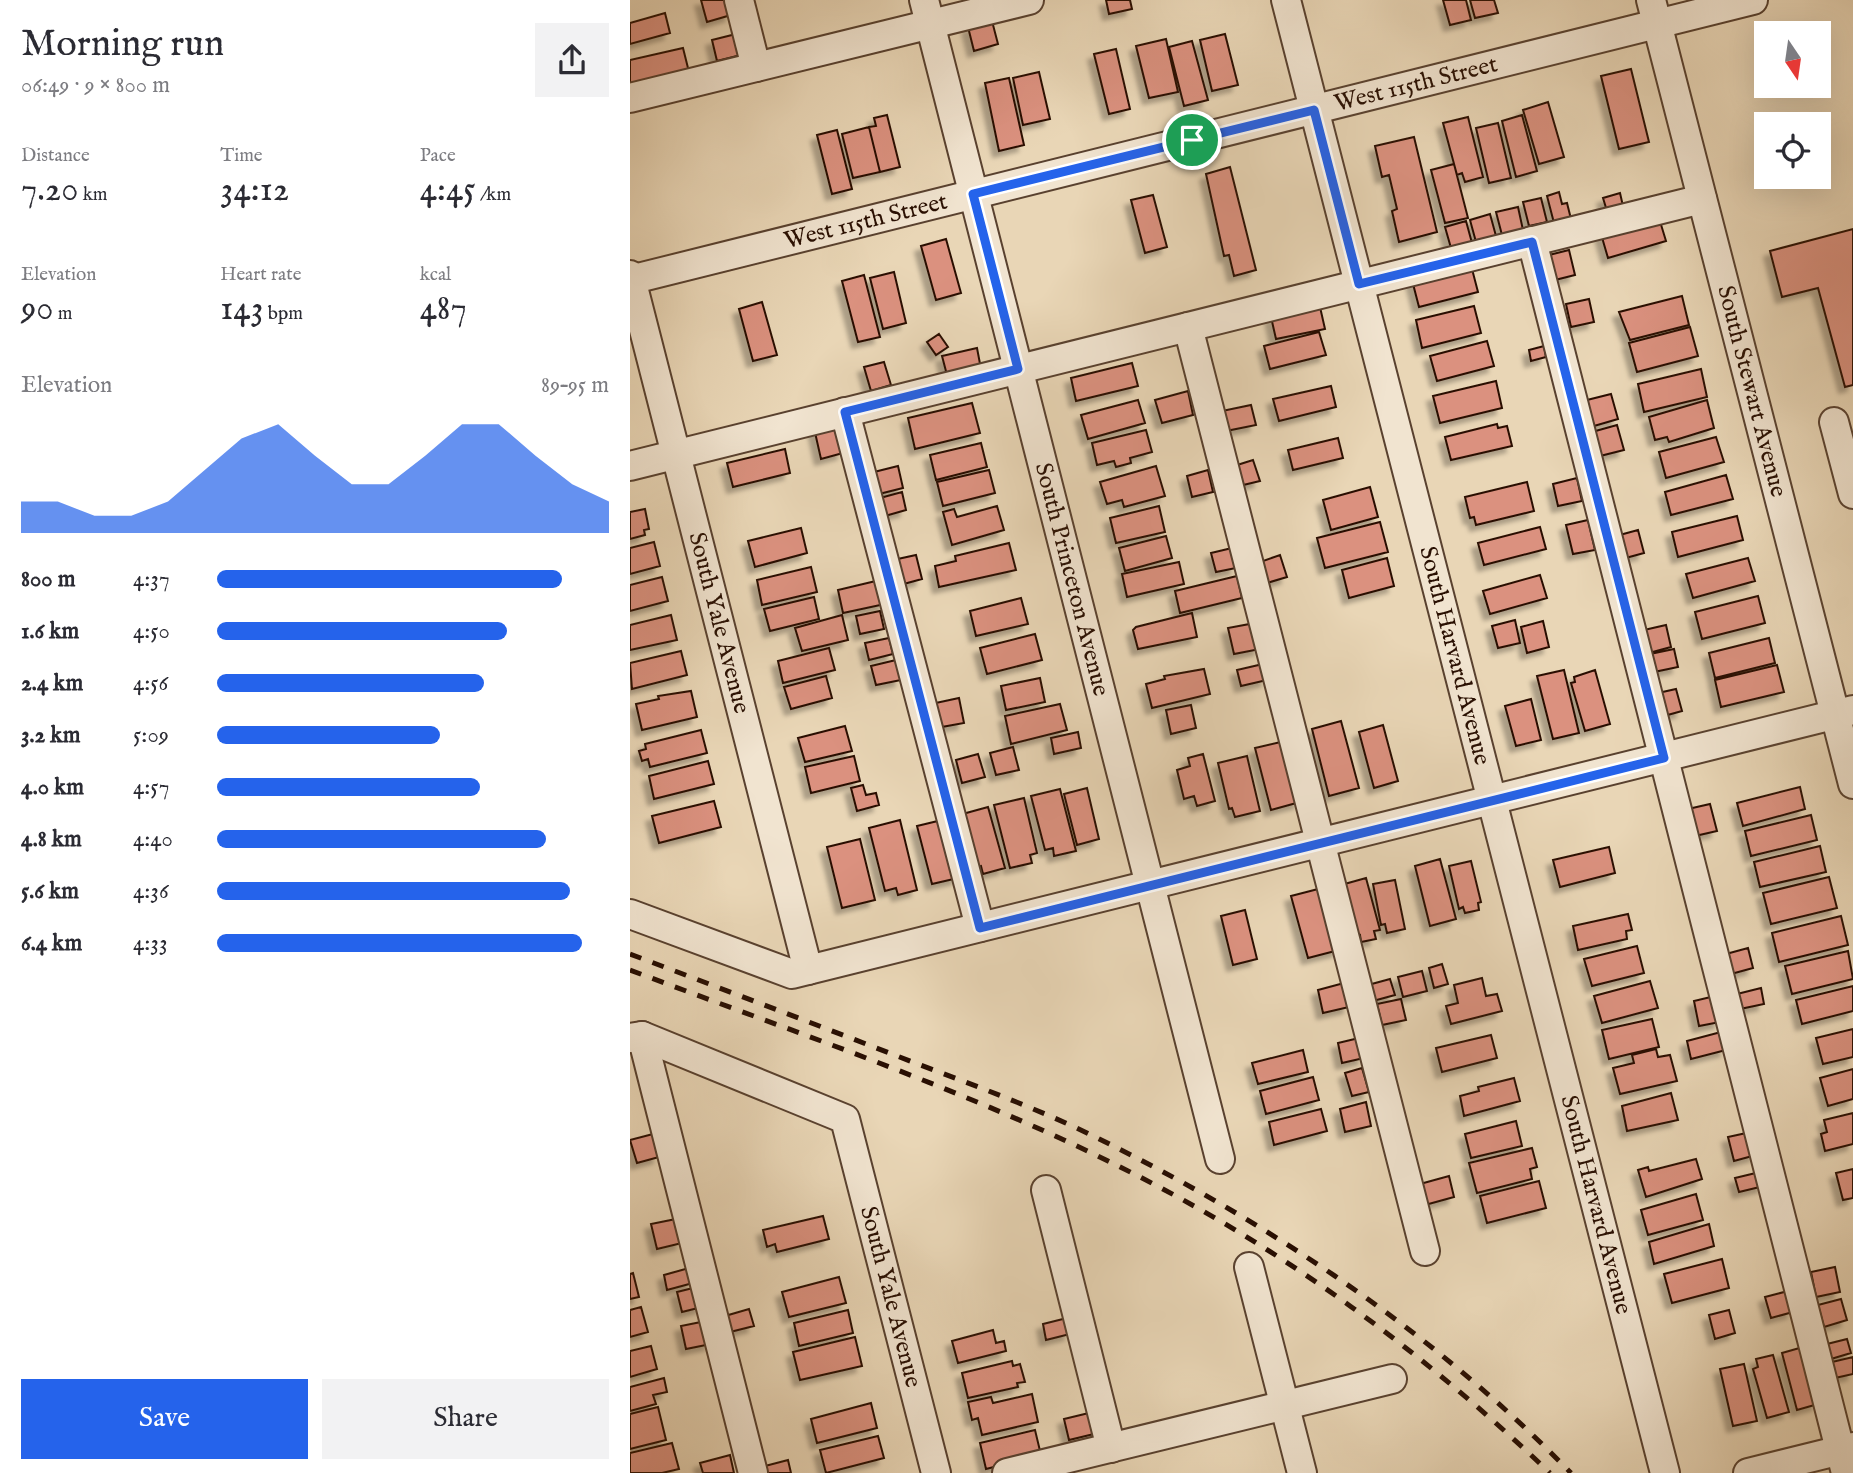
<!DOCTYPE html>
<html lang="en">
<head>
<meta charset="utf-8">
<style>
  :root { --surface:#fff; --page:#f2f2f3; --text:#2b2b33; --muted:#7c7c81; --accent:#2563eb }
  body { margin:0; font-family:"IM FELL English",serif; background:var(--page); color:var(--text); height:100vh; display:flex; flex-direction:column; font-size:26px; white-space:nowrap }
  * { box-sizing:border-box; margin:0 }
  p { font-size:23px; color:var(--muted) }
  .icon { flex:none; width:38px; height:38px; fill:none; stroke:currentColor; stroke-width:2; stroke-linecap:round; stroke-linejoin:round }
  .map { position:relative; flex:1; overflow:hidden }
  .panel { display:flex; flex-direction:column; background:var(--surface); width:630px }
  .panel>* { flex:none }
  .needle { width:46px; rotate:167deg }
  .buttons { position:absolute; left:1124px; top:21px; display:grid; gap:14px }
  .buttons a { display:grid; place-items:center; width:77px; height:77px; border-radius:0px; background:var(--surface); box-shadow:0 7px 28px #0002; font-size:35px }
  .pin { position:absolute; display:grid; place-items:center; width:60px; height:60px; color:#fff; margin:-30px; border:4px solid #fff; border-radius:50%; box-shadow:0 2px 7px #0007 }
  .round { display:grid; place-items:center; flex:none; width:74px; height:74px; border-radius:0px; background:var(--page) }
  .head { display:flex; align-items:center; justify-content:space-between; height:119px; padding:0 21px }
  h1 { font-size:38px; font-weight:600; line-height:52px }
  .stats { display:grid; grid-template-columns:repeat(3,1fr); gap:10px; height:119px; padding:7px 21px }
  .stats div { display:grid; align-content:center }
  .stats b { font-size:35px; font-weight:600 }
  .stats small { font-size:19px; font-weight:400 }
  .stats p { font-size:19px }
  .chart { height:196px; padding:14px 21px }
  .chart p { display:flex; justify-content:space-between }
  .chart svg { width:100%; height:126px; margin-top:7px; fill:var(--accent); opacity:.7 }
  .action { display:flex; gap:14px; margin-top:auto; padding:14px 21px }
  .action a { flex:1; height:80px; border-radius:0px; background:var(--accent); color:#fff; font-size:28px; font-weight:600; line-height:80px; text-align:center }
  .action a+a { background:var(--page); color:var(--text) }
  ul { padding:0 21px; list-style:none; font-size:23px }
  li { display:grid; grid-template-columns:112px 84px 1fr; align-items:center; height:52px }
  li i { height:18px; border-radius:9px; background:var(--accent) }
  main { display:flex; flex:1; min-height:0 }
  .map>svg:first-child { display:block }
  .building { fill:#db917f; stroke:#290f02; stroke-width:2; filter:url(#shadow) }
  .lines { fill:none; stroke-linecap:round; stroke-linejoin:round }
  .minor-casing { stroke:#59412f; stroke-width:32 }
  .minor { stroke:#f1e4d0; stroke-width:28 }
  .rail { stroke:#290f02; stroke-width:5; stroke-dasharray:12 12; stroke-linecap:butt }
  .route-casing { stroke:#fff; stroke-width:14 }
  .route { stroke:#2563eb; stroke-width:9 }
  .labels { text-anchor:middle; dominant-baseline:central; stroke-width:5; stroke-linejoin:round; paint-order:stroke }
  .street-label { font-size:24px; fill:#290f02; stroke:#f1e4d0 }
</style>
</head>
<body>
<main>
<section class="panel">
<div class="head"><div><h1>Morning run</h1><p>06:49 · 9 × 800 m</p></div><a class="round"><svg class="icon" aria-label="share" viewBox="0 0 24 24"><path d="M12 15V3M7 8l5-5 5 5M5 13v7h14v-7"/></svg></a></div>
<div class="stats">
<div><p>Distance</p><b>7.20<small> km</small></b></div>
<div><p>Time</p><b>34:12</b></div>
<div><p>Pace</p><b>4:45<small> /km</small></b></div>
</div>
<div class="stats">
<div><p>Elevation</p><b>90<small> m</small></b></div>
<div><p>Heart rate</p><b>143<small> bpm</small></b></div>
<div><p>kcal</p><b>487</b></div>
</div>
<div class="chart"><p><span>Elevation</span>89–95 m</p>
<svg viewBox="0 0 160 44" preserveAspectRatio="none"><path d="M0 44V33L10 33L20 38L30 38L40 33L50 22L60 11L70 6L80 17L90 27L100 27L110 17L120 6L130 6L140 17L150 27L160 33V44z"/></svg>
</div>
<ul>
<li><b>800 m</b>4:37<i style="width:88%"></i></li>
<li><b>1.6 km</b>4:50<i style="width:74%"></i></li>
<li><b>2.4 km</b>4:56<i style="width:68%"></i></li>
<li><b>3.2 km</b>5:09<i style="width:57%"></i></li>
<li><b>4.0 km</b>4:57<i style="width:67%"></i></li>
<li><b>4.8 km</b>4:40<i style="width:84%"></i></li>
<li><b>5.6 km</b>4:36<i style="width:90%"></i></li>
<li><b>6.4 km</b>4:33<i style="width:93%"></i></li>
</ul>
<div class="action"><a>Save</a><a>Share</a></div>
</section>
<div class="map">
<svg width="1223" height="1473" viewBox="0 0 1223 1473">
  <defs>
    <filter id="shadow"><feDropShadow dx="-6" dy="6" stdDeviation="2" flood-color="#0004"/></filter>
  </defs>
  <rect width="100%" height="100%" fill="#e9d6b6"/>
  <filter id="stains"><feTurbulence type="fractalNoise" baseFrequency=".00286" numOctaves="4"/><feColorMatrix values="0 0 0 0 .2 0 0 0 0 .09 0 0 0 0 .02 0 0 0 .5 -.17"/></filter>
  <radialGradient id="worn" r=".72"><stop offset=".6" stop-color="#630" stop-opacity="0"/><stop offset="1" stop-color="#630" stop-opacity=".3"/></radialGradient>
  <path class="building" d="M71 0H97L101 15 77 22Z
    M476 0H500L502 9 479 14Z
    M813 0H836L841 20 820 25Z
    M840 0H864L868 13 845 18Z
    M35 13 40 33 0 44V23Z
    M362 21 368 44 344 51 338 27Z
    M106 34 111 55 87 61 82 40Z
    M595 34 608 85 582 91 570 40Z
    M536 39 548 92 519 98 506 46Z
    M562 41 578 100 554 106 539 47Z
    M53 48 59 72 0 86V60Z
    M486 49 500 109 479 114 464 54Z
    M1001 69 1019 142 989 149 971 76Z
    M409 72 420 119 393 125 383 78Z
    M379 78 394 145 369 151 355 83Z
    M918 102 934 157 909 164 893 110Z
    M257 115 270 167 250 172 239 127 246 126 244 118Z
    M892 115 907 171 886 177 872 121Z
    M838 117 853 177 835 182 832 173 827 175 813 123Z
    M868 123 881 178 859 183 846 128Z
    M239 127 250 172 223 178 212 134Z
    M207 130 222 189 202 194 187 135Z
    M784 137 807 232 769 242 762 211 767 209 759 175 752 177 745 146Z
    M824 164 838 218 815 223 801 170Z
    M600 167 626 270 604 276 599 255 594 256 576 174Z
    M929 192 932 204 937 203 941 219 924 223 917 196Z
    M990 193 993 206 977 211 973 198Z
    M523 195 537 247 515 253 501 200Z
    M911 198 917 222 899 226 893 202Z
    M888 207 893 230 872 235 866 212Z
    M860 214 866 236 846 242 840 220Z
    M1029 218 1036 241 978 258 971 234Z
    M836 221 842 243 821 248 815 227Z
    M1223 229V385L1215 387 1188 288 1152 297 1140 251Z
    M316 239 331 293 306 300 291 246Z
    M939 250 945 275 921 281 915 256Z
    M842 269 848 292 789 307 782 280Z
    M264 272 276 323 253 329 240 278Z
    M234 275 250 337 228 342 212 281Z
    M1052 296 1059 325 1000 340 989 312Z
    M959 299 964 322 941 327 936 304Z
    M132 302 147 355 123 361 109 309Z
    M844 306 851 333 792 348 786 320Z
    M690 307 695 329 646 339 641 317Z
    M1060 327 1068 356 1007 372 999 343Z
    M689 332 696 355 640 369 634 346Z
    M309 334 318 347 306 355 297 342Z
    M857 341 864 366 807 381 800 356Z
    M914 346 916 357 901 361 899 350Z
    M347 348 351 369 317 375 312 356Z
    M254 362 261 385 241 391 234 367Z
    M502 363 508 386 446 401 441 378Z
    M1071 369 1077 397 1014 412 1008 384Z
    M866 381 872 408 810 423 803 396Z
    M701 386 706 407 649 421 643 399Z
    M558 391 563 415 532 423 525 400Z
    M981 394 988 419 964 426 957 400Z
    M508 400 515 423 458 439 451 415Z
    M1077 400 1084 428 1039 442 1037 437 1025 440 1019 417Z
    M342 403 350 433 285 449 278 418Z
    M621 405 626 425 596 431 592 411Z
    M206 422 213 453 191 459 184 428Z
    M867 424 868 428 877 426 882 446 821 460 815 437Z
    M987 425 994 450 970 456 962 432Z
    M516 430 522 452 500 458 501 463 486 467 484 461 467 465 462 443Z
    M1086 437 1094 462 1036 478 1029 452Z
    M708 438 713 458 663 470 658 450Z
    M351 443 357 467 306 480 300 455Z
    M155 449 160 473 103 487 97 463Z
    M623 460 630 481 609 486 604 466Z
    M268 466 273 488 249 494 244 472Z
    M526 466 535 496 494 507 492 500 477 504 470 482Z
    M359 470 365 493 313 506 307 482Z
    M578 470 583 492 562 497 557 476Z
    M1096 475 1103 499 1041 515 1035 492Z
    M947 478 952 501 928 506 923 484Z
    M897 482 904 511 846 525 844 517 840 518 835 497Z
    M740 487 748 517 701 530 693 500Z
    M272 492 276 510 255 516 250 498Z
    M367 506 374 530 322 545 313 512 324 509 327 517Z
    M529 506 535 532 486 543 480 518Z
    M15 509 19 529 14 530 15 535 0 539V512Z
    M1107 516 1113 540 1048 557 1042 532Z
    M958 520 965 550 943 554 936 525Z
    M750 522 758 552 695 568 687 538Z
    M910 527 916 549 854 565 848 543Z
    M171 528 177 553 125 567 118 541Z
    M1008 530 1014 553 992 559 986 536Z
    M536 536 542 558 495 571 489 548Z
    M24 542 30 566 0 574V548Z
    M379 543 386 570 309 587 305 566 326 561 325 556Z
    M602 548 606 568 586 572 581 553Z
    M286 555 292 579 270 585 263 560Z
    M650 555 657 577 637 583 630 562Z
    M757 558 764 586 719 598 712 570Z
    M1118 558 1125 581 1063 598 1056 574Z
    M549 562 554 584 497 597 492 574Z
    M181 567 187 592 132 605 127 580Z
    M910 575 917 598 860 614 853 591Z
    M607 576 612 598 550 613 545 591Z
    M32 577 38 601 0 611V585Z
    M250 580 255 604 213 613 208 590Z
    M1128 596 1135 623 1072 639 1065 612Z
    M184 597 189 619 140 631 134 609Z
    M391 598 398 624 346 636 340 611Z
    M250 611 254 629 230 634 226 616Z
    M562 613 567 637 508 649 503 630 506 627Z
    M41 615 47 640 0 650V625Z
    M212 615 218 640 172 651 165 628Z
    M885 620 890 643 868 648 862 626Z
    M913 621 919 647 897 653 891 627Z
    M625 623 630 649 604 654 598 628Z
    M1036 625 1041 647 1019 653 1014 630Z
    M405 634 412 660 357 674 350 648Z
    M259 638 263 654 239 660 235 643Z
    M1139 638 1145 663 1085 678 1079 653Z
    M199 648 205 670 153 683 148 661Z
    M1044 649 1048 667 1024 672 1020 654Z
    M51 651 57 675 2 689 0 663Z
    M266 660 271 680 246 685 241 666Z
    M633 664 637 680 611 686 607 670Z
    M1147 665 1154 692 1091 707 1085 680Z
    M574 669 580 694 522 708 516 684 535 679 534 676Z
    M934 670 949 733 923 739 907 676Z
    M965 670 980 724 955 731 941 683 945 682 944 677Z
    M196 676 202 698 161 709 154 687Z
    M410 678 415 702 376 710 371 686Z
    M1046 689 1052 711 1034 716 1028 693Z
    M61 691 67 717 12 730 6 704 29 699 28 696Z
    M329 698 334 723 306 728 301 704Z
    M901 699 911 740 886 746 875 706Z
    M430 704 437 730 381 744 375 716Z
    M561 705 566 728 541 734 536 710Z
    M711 721 729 788 699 796 682 729Z
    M753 725 768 781 744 788 729 732Z
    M215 726 222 751 175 762 168 738Z
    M71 730 77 753 20 767 18 759 12 761 9 751 16 749 15 744Z
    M448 732 451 748 424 754 421 738Z
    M655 741 670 802 641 810 625 748Z
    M383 747 389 770 366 775 360 753Z
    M348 754 355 777 332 783 326 760Z
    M573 754 585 801 567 806 564 796 554 799 547 770 560 766 558 758Z
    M224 756 230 781 181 793 175 767Z
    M617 756 630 811 605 817 602 808 599 809 588 763Z
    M78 761 84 784 24 799 19 776Z
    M233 785 236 795 246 793 249 805 227 811 221 788Z
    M1170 787 1175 809 1113 826 1107 803Z
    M457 788 469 839 447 845 434 794Z
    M430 789 446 851 424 856 423 848 415 850 401 796Z
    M394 798 407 853 400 855 402 863 380 868 364 805Z
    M84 801 91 827 29 843 22 816Z
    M1080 804 1087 831 1065 836 1058 809Z
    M358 807 375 868 353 874 351 866 344 868 329 815Z
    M1181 815 1187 840 1121 856 1115 831Z
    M270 820 287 890 268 895 266 888 255 891 239 828Z
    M312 820 328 878 302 884 287 826Z
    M230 839 245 900 212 908 197 847Z
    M1190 846 1196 872 1130 887 1124 862Z
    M979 847 985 873 930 887 923 860Z
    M810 859 826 919 800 926 785 866Z
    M841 861 851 902 848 903 849 910 835 913 833 907 829 909 819 866Z
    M1199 877 1207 908 1141 924 1133 893Z
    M736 878 750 930 744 931 746 939 731 942 730 935 724 936 711 885Z
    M765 880 775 929 757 933 755 924 751 925 743 884Z
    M692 888 709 950 678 958 661 896Z
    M615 910 627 959 603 965 591 916Z
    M998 914 1002 930 996 931 997 939 948 950 943 926Z
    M1211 916 1218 945 1149 962 1142 933Z
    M1007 946 1014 973 962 986 954 959Z
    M1118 948 1123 968 1101 974 1096 954Z
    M1218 951 1223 979 1162 994 1155 966Z
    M812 964 818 984 804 988 799 968Z
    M792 971 797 991 773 997 768 977Z
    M852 978 856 996 867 994 872 1011 821 1024 816 1006 828 1003 824 985Z
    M760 979 765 995 743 1001 738 985Z
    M1020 981 1028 1008 972 1023 964 996Z
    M714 983 719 1007 693 1013 688 990Z
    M1223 986V1011L1172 1024 1166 1000Z
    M1131 988 1134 1004 1110 1009 1107 994Z
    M1085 996 1090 1022 1069 1026 1064 1001Z
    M771 999 776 1020 752 1025 747 1004Z
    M1022 1019 1029 1047 979 1059 972 1030Z
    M1223 1029V1057L1193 1064 1186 1038Z
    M1091 1032 1096 1050 1061 1059 1057 1041Z
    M861 1035 867 1058 812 1072 806 1048Z
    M729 1038 734 1058 712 1063 708 1043Z
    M1026 1049 1028 1057 1040 1055 1047 1081 990 1094 983 1068 1004 1063 1002 1055Z
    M673 1050 678 1072 628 1084 622 1063Z
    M732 1068 739 1092 722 1096 715 1073Z
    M1223 1069V1099L1198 1106 1190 1078Z
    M683 1077 689 1100 636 1114 630 1091Z
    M884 1078 890 1101 834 1116 830 1096 849 1091 848 1087Z
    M1041 1093 1048 1120 997 1131 992 1106Z
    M736 1102 741 1126 715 1132 710 1109Z
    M691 1109 697 1131 644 1145 639 1122Z
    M1223 1113V1144L1195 1151 1191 1134 1197 1132 1194 1120Z
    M886 1121 892 1146 841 1158 835 1134Z
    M1121 1132 1126 1155 1104 1161 1098 1137Z
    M23 1134 29 1157 7 1163 0 1140Z
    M902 1148 907 1167 900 1169 902 1179 847 1193 839 1163Z
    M1066 1159 1072 1179 1016 1197 1008 1170 1018 1167 1019 1171Z
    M1223 1169V1198L1213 1200 1206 1173Z
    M1130 1172 1134 1186 1109 1192 1105 1178Z
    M819 1176 824 1197 795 1205 790 1184Z
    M909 1181 916 1208 857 1223 850 1196Z
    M1066 1194 1073 1220 1018 1235 1011 1210Z
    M193 1216 199 1239 147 1252 145 1244 137 1247 133 1230Z
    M46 1219 52 1243 27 1249 21 1224Z
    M1079 1224 1084 1246 1024 1264 1019 1242Z
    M1092 1259 1099 1288 1042 1303 1034 1274Z
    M1205 1267 1210 1292 1186 1297 1181 1272Z
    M59 1268 63 1283 37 1290 34 1275Z
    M3 1273 9 1297 0 1299V1274Z
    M209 1277 216 1303 159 1317 152 1292Z
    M67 1287 72 1307 52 1312 47 1292Z
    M1158 1291 1163 1312 1141 1318 1135 1297Z
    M1211 1299 1217 1320 1194 1327 1188 1305Z
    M11 1307 18 1332 0 1337V1310Z
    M119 1309 124 1326 100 1332 95 1316Z
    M218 1310 223 1333 169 1346 164 1323Z
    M1099 1310 1105 1333 1085 1339 1079 1315Z
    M437 1318 440 1334 416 1340 413 1324Z
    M76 1321 81 1344 56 1349 51 1326Z
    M363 1330 366 1343 374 1341 376 1351 328 1363 322 1341Z
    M225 1337 232 1366 170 1380 163 1352Z
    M1217 1339 1221 1353 1201 1359 1197 1344Z
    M21 1346 27 1369 0 1377V1351Z
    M1173 1347 1188 1404 1167 1410 1152 1353Z
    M1143 1355 1159 1412 1137 1418 1123 1369 1128 1367 1126 1359Z
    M1223 1357V1374L1205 1378 1202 1362Z
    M382 1361 383 1366 390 1364 395 1382 387 1383 388 1387 338 1398 332 1373Z
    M1114 1364 1127 1421 1103 1426 1090 1369Z
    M34 1378 37 1392 23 1395 26 1404 0 1411V1387Z
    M402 1394 408 1422 352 1435 348 1418 342 1420 338 1402 361 1397 363 1403Z
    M241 1403 247 1428 187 1443 181 1419Z
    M28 1407 36 1440 0 1449V1414Z
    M463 1412 468 1433 439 1440 434 1419Z
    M405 1430 411 1455 356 1469 350 1443Z
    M248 1436 254 1458 196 1473 190 1450Z
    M42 1443 49 1469 32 1473H0V1453Z
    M100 1455 104 1473H73L70 1463Z
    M158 1460 161 1473H136L135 1466Z"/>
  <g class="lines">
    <g class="minor-casing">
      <g id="minor">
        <path d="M109 0 126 67"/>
        <path id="s1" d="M294 0 590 1159"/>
        <path id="s2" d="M656 0 1035 1473"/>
        <path id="s3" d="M1021 0 1223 784"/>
        <path d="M0 98 399 0"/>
        <path d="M902 241 1216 1473"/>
        <path id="s4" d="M0 275 178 970"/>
        <path id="s5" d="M0 280 1123 0"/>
        <path d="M558 327 795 1251"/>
        <path d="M215 412 350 927"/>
        <path d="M1204 422 1223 494"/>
        <path d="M0 466 1072 199"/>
        <path d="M0 914 162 974 1223 710"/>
        <path d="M12 1036 123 1473"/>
        <path id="s6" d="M0 1038 12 1036 215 1119 306 1473"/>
        <path d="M416 1190 481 1448"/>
        <path d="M619 1267 672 1473"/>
        <path d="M377 1473 762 1379"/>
        <path d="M1118 1473 1223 1447"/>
      </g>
    </g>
    <use href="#minor" class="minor"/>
    <path class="rail" d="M0 954C95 990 190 1026 285 1063 343 1085 401 1106 457 1133 634 1219 803 1331 941 1473
      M0 970C190 1042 386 1106 564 1206 694 1279 812 1370 920 1473"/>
  </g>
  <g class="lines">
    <g class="route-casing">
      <path id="route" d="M684 110 729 284 902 242 1034 758 350 928 215 412 388 369 343 194Z"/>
    </g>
    <use href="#route" class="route"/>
  </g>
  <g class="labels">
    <g class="street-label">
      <text stroke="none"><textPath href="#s5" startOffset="810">West 115th Street</textPath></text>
      <text stroke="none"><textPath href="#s5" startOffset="243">West 115th Street</textPath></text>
      <text stroke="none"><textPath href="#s3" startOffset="404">South Stewart Avenue</textPath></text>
      <text stroke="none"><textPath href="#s1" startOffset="598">South Princeton Avenue</textPath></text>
      <text stroke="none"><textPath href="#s4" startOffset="359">South Yale Avenue</textPath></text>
      <text stroke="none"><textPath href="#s2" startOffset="677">South Harvard Avenue</textPath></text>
      <text stroke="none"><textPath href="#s2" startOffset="1244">South Harvard Avenue</textPath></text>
      <text stroke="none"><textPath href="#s6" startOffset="415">South Yale Avenue</textPath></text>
    </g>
  </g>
  <rect width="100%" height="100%" filter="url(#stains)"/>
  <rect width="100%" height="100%" fill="url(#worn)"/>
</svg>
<div class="buttons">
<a><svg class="needle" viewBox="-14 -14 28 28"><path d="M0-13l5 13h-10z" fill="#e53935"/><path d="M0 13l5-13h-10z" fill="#7c7c81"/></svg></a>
<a><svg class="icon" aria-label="locate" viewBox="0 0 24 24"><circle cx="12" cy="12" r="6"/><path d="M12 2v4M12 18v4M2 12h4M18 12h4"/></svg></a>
</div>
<div class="pin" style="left:562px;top:140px;background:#1e9e55"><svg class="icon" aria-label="arrive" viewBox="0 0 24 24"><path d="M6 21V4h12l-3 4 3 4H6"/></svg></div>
</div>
</main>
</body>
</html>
